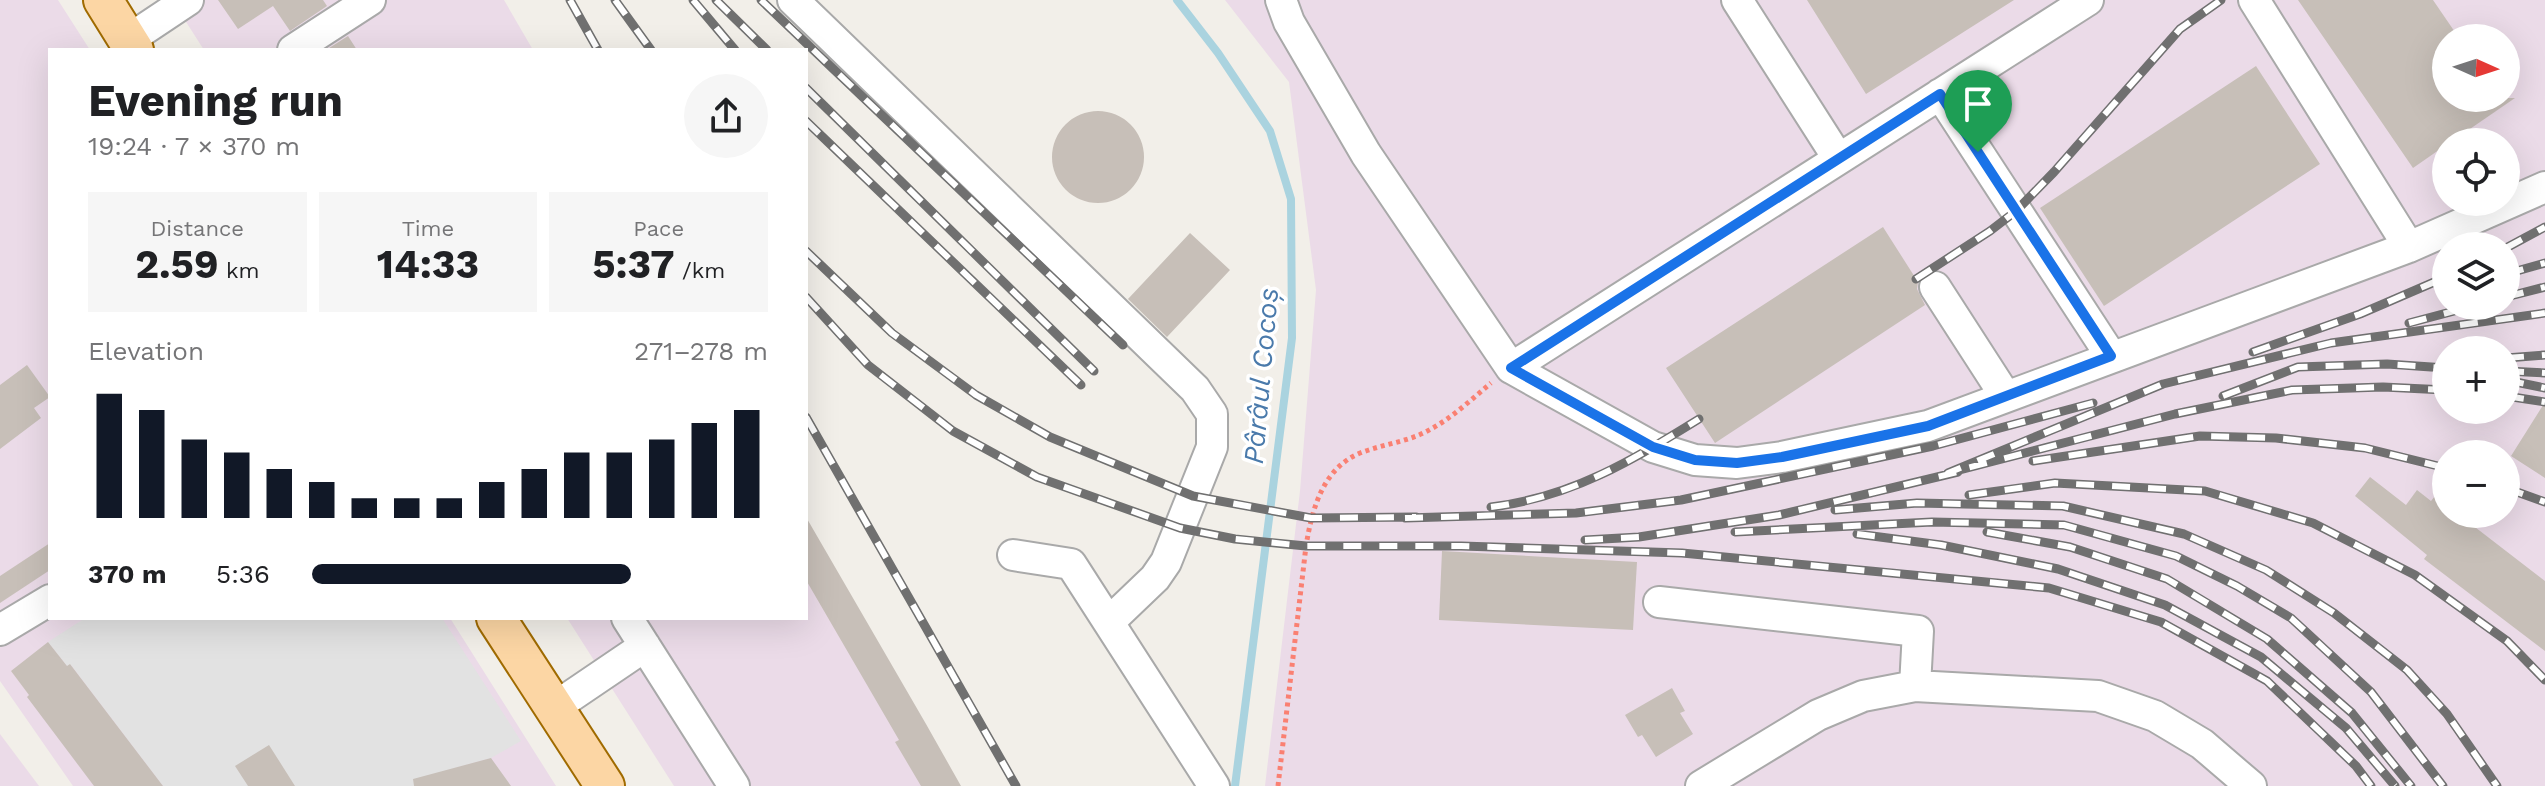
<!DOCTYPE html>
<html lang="en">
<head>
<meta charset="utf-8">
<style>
  :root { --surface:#fff; --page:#f6f6f6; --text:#202124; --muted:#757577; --accent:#111827 }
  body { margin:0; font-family:"Work Sans",sans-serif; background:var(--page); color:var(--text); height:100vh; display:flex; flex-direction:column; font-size:30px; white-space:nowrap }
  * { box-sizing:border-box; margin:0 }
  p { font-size:26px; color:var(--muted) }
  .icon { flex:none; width:44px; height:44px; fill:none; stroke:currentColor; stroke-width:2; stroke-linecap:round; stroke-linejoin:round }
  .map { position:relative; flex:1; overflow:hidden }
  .sheet { position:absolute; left:48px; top:48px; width:760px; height:572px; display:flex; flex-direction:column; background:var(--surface); border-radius:0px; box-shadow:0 8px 32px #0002 }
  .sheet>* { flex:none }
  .needle { width:52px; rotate:93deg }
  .fabs { position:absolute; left:2432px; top:24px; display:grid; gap:16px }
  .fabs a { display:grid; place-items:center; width:88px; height:88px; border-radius:50%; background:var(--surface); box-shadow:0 8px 32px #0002; font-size:40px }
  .pin { position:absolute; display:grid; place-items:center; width:68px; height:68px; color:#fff; margin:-82px -34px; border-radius:50% 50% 50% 0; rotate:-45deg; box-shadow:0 0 8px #0007 }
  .pin .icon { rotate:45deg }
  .round { display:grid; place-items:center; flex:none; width:84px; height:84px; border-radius:42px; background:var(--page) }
  .summary { display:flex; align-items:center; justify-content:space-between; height:136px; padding:0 40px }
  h1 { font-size:44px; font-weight:700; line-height:60px }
  .metrics { display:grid; grid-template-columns:repeat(3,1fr); gap:12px; height:136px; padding:8px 40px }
  .metrics div { display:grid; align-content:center; border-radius:0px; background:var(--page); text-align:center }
  .metrics b { font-size:40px; font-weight:700 }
  .metrics small { font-size:22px; font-weight:400 }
  .metrics p { font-size:22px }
  .chart { height:224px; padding:16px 40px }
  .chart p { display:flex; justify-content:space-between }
  .chart svg { width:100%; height:144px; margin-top:8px; stroke:var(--accent); stroke-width:6 }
  ul { padding:0 40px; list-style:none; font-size:26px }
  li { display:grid; grid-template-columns:128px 96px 1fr; align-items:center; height:60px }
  li i { height:20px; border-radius:10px; background:var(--accent) }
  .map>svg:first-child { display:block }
  .industrial { fill:#ebdbe8; fill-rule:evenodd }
  .parking { fill:#e2e2e2 }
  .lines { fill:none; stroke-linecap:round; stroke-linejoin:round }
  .stream { stroke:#aad3df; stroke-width:8 }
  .building { fill:#c7bfb8 }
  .minor-casing { stroke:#a9a9a9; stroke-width:34 }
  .major-casing { stroke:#a06b00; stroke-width:42 }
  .path { stroke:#fa8072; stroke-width:5; stroke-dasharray:4 4; stroke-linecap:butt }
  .minor { stroke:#fff; stroke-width:30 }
  .major { stroke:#fcd6a4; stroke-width:38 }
  .rail-casing { stroke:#707070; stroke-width:9 }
  .rail { stroke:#fff; stroke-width:6; stroke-dasharray:18; stroke-linecap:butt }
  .route-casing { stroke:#fff; stroke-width:16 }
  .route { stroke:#1a73e8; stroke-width:10 }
  .labels { text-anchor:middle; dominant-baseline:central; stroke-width:7; stroke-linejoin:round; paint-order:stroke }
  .water-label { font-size:28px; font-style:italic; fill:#4a7aab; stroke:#fff }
</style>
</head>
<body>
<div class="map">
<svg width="2545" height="786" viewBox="0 0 2545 786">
  <rect width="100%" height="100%" fill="#f2efe9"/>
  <path class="industrial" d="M0 0H58L90 50H50V618H450L556 786H73L0 681Z
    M172 0H504L533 50H204Z
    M1225 0H2545V786H1265L1300 491 1316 290 1289 82ZM2446 38H2506V98H2446ZM2446 142H2506V202H2446ZM2446 246H2506V306H2446ZM2446 350H2506V410H2446ZM2446 454H2506V514H2446Z
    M806 524 957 786H674L567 618H806Z
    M0 734 39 786H0Z"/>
  <path class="parking" d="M85 618H442L521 741 491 758 448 770 433 786H163L71 665 67 666 48 642Z"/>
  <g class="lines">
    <path class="stream" d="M1177 0 1218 53 1270 131 1291 199 1292 338 1235 786"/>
  </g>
  <path class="building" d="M218 0H323L327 6 290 31 273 6 238 29Z
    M1807 0H2014L1866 94Z
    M2298 0H2433L2459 38H2446V98H2515L2451 142H2446V145L2413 168Z
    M348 36 357 50H326Z
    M2256 66 2320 164 2104 306 2040 208Z
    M1052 157a46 46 0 1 1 92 0a46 46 0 1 1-92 0Z
    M1883 227 1918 282 1917 289 1925 305 1715 443 1666 368Z
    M1190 233 1230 270 1167 337 1128 299Z
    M27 365 50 397 34 408 41 418 0 449V385Z
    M2545 402V478L2511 456Z
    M2370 477 2406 505 2417 490 2431 501 2435 496 2446 505V514H2458L2545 581V651L2424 559 2427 555 2355 496Z
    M806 517 926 724 961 786H921L895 742 899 740 806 580Z
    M50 543V570L0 603V576Z
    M1442 551 1637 562 1633 630 1439 620Z
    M48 642 67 666 70 664 163 786H94L27 697 29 695 11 671Z
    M1672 688 1685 711 1680 713 1693 734 1656 757 1642 735 1638 737 1625 715Z
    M269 745 295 786H248L235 766Z
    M491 758 511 786H414L413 779Z"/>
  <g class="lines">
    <g class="minor-casing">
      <path id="minor" d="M793 0 1195 389 1212 414V447L1166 562 1155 578 1109 622
        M1281 0 1289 22 1366 154 1511 368 1653 447 1695 460 1737 463 1782 457 1928 426 2409 247 2545 187
        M1737 0 1838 158
        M2254 0 2409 247
        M128 40 188 0
        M293 50 370 0
        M1940 94 2111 356
        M1935 287 2006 397
        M1511 368 2088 0
        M1013 555 1071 564 1214 786
        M1659 602 1918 631 1915 686
        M627 618 734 786
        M0 630 50 600
        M555 707 645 646
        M1701 786 1818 715 1863 696 1915 686 2098 696 2155 716 2202 744 2251 786"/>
    </g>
    <g class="major-casing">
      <path id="major" d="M103 0 134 50
        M496 618 605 786"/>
    </g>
    <path class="path" d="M1278 786 1306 546C1312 510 1322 469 1360 453 1383 444 1409 442 1431 429 1453 417 1472 399 1491 383"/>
    <use href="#minor" class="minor"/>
    <use href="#major" class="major"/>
    <g class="rail-casing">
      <path id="rail" d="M570 0 598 50
        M615 0 651 50
        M693 0 735 50
        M716 0 767 50
        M761 0 1123 345
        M806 88 1094 371
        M806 121 1081 385
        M2506 248 2545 227
        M806 251 892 333 976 395 1050 437 1193 496 1311 518 1416 517
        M2506 274 2545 263
        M1916 279 1990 231 2016 211 2054 172 2180 29 2221 0
        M806 297 868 365 953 431 1037 477 1180 528 1235 539 1306 546H1461L1682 553 2049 588 2161 622 2267 681 2356 766 2371 786
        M2506 297 2545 287
        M2409 323 2473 306
        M2253 352 2360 314 2446 277
        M2506 358 2545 355
        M2506 371 2545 373
        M2506 380 2545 388
        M2446 390 2383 387 2292 390 2175 414 1948 473 2163 384 2331 343 2545 313
        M2223 396 2298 367 2387 364 2446 368
        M2506 396 2545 402
        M806 417 1016 786
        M2033 461 2200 436 2276 438 2365 448 2446 468
        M2506 488 2545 502
        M1969 495 2055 483 2205 491 2313 523 2415 575 2507 641 2545 680
        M1491 507C1572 497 1631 461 1699 419
        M1835 510 1917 503 2063 506 2184 534 2266 570 2334 613 2407 670 2447 714 2497 786
        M1405 518 1576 513 1681 500 1933 446 2093 403
        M1735 532 1932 522 2064 525 2176 556 2237 586 2291 618 2371 692 2443 786
        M1987 532 2070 547 2167 579 2267 639 2352 713 2411 786
        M1857 534 1941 545 2058 569 2165 605 2261 657 2346 728 2395 786
        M1585 540 1639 537 1779 515 1958 472"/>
    </g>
    <use href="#rail" class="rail"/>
  </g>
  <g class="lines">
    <g class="route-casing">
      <path id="route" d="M1940 94 2111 356 1928 426 1782 457 1737 463 1695 460 1653 447 1511 368Z"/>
    </g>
    <use href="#route" class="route"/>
  </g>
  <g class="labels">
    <g class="water-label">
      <text transform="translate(1261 376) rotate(-85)">Pârâul Cocoș</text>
    </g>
  </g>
</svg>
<div class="fabs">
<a><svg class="needle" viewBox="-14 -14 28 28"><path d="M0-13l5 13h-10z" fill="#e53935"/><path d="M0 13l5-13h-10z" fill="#757577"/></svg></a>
<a><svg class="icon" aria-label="locate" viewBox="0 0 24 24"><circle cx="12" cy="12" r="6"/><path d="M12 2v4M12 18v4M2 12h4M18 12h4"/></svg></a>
<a><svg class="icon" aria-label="layers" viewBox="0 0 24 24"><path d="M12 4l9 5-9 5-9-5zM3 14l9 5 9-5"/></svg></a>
<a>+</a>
<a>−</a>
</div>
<div class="pin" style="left:1978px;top:152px;background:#1e9e55"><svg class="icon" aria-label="arrive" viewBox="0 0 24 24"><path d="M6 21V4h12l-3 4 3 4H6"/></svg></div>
<section class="sheet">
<div class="summary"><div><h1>Evening run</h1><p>19:24 · 7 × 370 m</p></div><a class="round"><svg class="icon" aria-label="share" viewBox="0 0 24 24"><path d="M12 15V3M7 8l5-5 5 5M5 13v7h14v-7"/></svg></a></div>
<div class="metrics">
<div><p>Distance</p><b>2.59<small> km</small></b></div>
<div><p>Time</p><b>14:33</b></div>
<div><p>Pace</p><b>5:37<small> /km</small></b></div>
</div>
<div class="chart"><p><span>Elevation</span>271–278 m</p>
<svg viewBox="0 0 160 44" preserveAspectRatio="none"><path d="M5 44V6M15 44V11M25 44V20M35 44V24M45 44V29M55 44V33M65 44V38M75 44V38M85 44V38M95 44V33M105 44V29M115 44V24M125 44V24M135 44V20M145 44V15M155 44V11"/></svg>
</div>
<ul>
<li><b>370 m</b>5:36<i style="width:70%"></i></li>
</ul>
</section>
</div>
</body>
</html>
